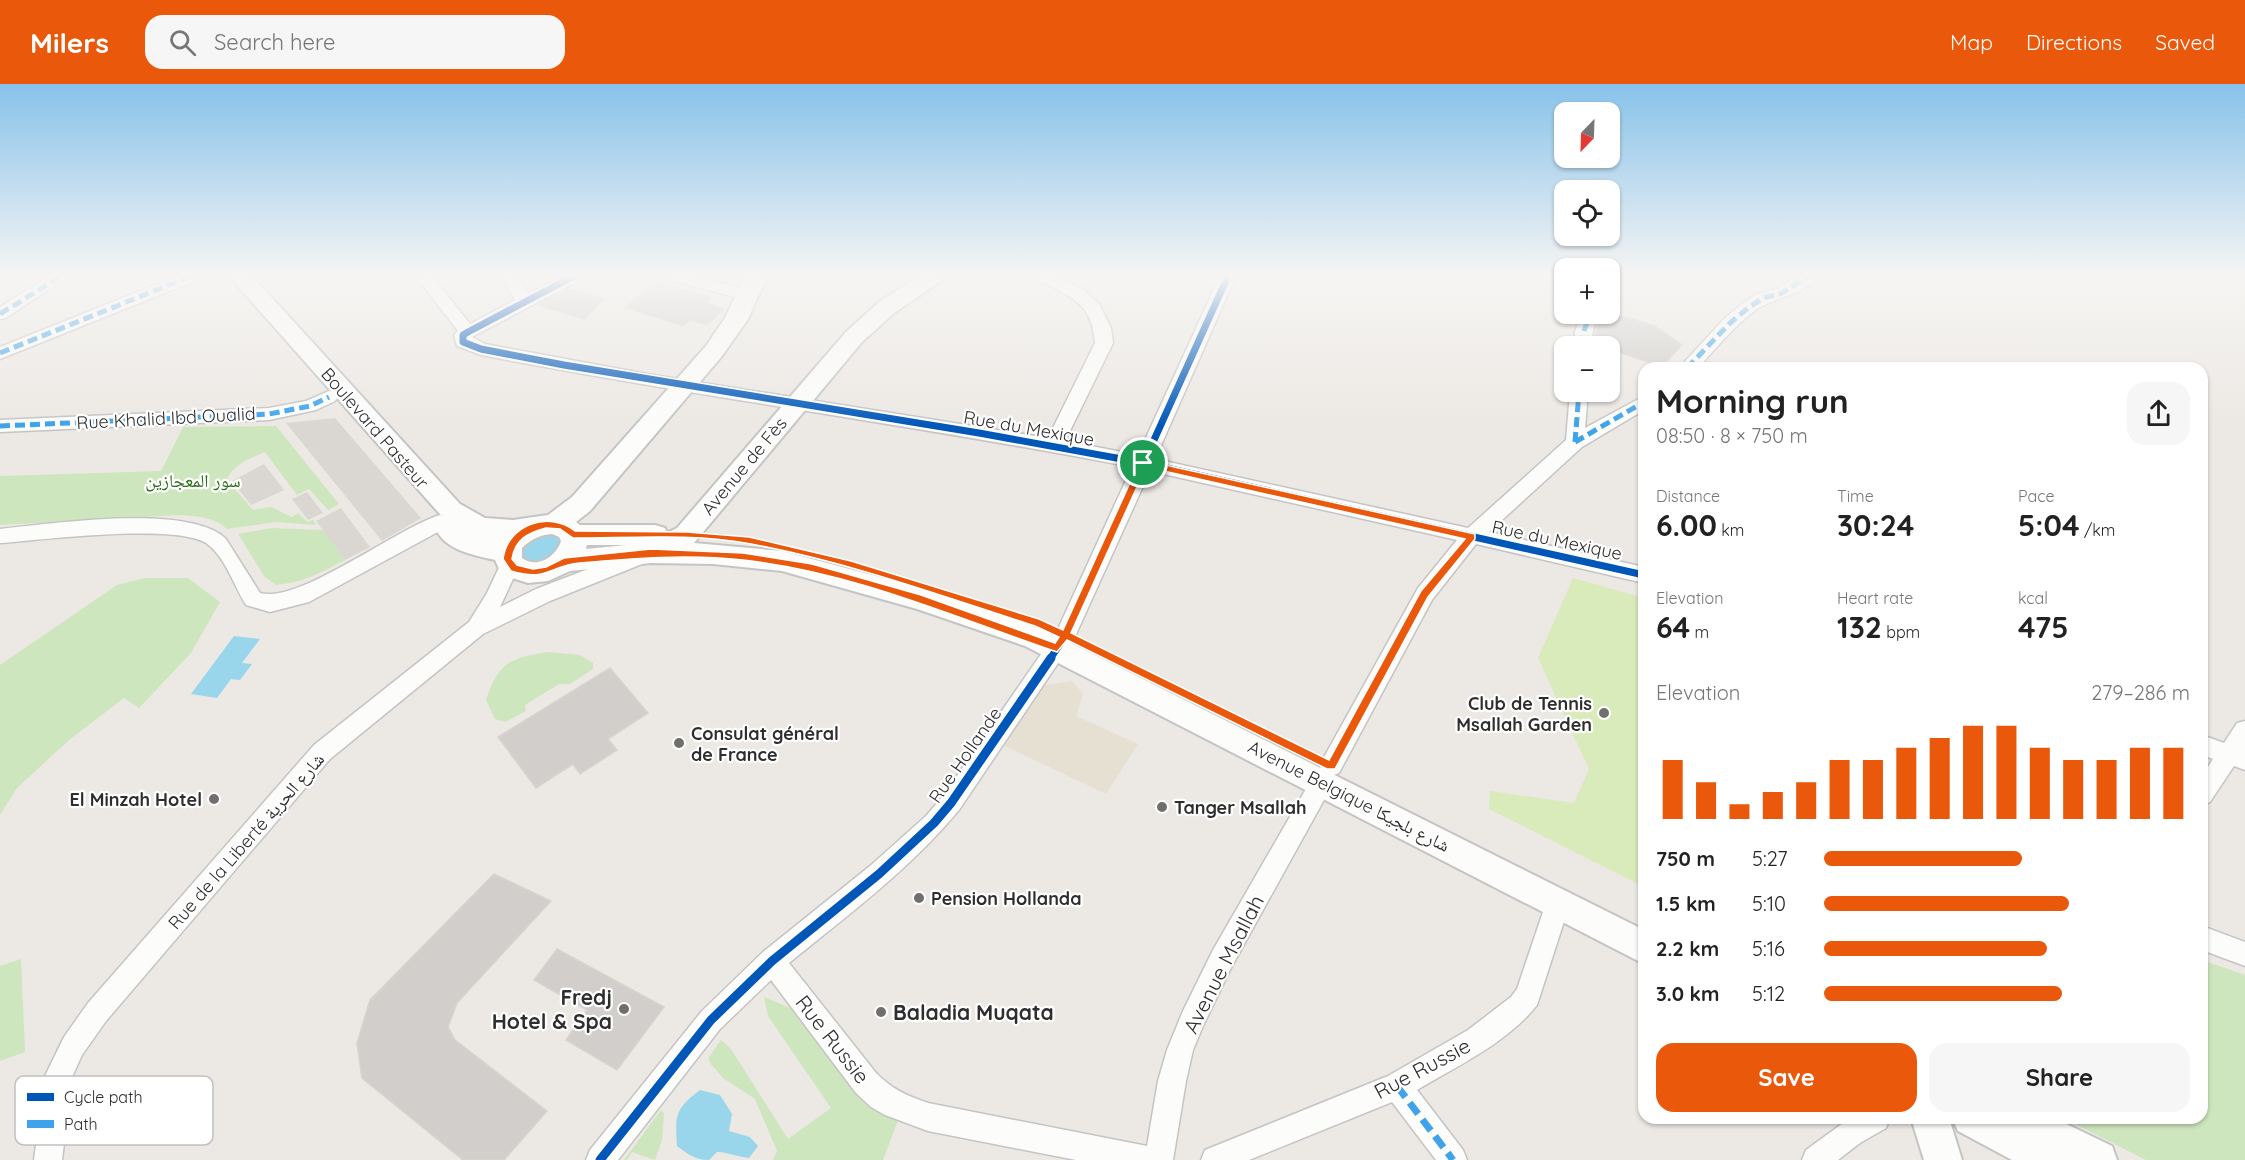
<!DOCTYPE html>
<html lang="en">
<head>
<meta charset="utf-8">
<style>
  :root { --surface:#fff; --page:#f6f6f6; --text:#222; --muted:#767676; --accent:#ea580c }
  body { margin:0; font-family:Quicksand,"Noto Naskh Arabic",sans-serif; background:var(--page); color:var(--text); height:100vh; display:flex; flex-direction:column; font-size:22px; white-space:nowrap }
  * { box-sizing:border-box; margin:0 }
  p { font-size:20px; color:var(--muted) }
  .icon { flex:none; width:33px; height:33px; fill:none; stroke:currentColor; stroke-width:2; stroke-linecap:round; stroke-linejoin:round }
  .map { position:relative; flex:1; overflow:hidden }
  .details { position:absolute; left:1638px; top:278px; width:570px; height:762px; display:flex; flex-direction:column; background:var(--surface); border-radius:18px; box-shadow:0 2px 4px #0004 }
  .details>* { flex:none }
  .needle { width:39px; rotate:203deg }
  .buttons { position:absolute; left:1554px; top:18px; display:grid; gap:12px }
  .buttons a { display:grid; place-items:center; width:66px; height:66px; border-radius:12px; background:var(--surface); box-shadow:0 2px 4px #0004; font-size:30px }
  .pin { position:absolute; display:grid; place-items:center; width:51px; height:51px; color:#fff; margin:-26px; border:3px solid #fff; border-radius:50%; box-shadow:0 2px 6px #0007 }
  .round { display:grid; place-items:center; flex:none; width:63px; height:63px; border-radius:18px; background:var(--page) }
  .head { display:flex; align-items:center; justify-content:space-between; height:102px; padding:0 18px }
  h1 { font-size:33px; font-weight:700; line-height:45px }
  .stats { display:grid; grid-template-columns:repeat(3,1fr); gap:9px; height:102px; padding:6px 18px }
  .stats div { display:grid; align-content:center }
  .stats b { font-size:30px; font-weight:700 }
  .stats small { font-size:16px; font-weight:400 }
  .stats p { font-size:16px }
  .chart { height:168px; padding:12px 18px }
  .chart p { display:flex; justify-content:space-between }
  .chart svg { width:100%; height:108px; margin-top:6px; stroke:var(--accent); stroke-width:6 }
  .primary-button { display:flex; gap:12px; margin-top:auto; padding:12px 18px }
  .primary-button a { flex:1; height:69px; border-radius:18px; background:var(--accent); color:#fff; font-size:24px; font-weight:700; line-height:69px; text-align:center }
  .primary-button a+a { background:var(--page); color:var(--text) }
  ul { padding:0 18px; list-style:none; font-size:20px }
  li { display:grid; grid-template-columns:96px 72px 1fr; align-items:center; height:45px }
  li i { height:15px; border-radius:8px; background:var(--accent) }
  header { display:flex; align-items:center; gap:36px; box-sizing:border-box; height:84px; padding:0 30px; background:var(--accent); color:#fff }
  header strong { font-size:28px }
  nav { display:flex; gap:33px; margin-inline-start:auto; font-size:21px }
  .search { width:420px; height:54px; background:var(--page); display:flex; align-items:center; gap:15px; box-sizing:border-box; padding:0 21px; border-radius:18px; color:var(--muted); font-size:22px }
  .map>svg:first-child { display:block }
  .education { fill:#e6e0d3 }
  .green { fill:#cee6be }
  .pitch { fill:#d9eabb }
  .plaza { fill:#dad6d2 }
  .water { fill:#99d6ec }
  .building { fill:#d1cecb; stroke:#d7d4d0; stroke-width:1.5 }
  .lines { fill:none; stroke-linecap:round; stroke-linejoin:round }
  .street-casing { stroke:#c5c4c5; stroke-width:3 }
  .secondary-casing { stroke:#c5c4c5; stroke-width:4 }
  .street { fill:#fcfcfb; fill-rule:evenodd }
  .secondary { fill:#fcfcfb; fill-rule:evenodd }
  .quiet-far1 { stroke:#3ea3eb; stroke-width:5; stroke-dasharray:10 5; stroke-linecap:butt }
  .quiet { stroke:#3ea3eb; stroke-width:7; stroke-dasharray:14 7; stroke-linecap:butt }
  .cycleway-far1-casing { stroke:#fff; stroke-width:10 }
  .cycleway-casing { stroke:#fff; stroke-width:13 }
  .cycleway-far1 { stroke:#0057b8; stroke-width:7 }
  .cycleway { stroke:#0057b8; stroke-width:9 }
  .route { fill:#ea580c; stroke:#fff; stroke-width:1.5; fill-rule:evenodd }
  .poi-dot { fill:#706f6e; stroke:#fff; stroke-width:2 }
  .labels { text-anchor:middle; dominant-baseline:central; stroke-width:4.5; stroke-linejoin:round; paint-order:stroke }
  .street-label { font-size:18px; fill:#2e2e2e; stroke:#fff }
  .park-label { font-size:18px; fill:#2c6e1b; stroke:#fff }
  .poi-label { font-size:18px; font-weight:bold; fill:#2e2e2e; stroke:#fff; text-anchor:start }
  .near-street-label { font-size:21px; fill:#2e2e2e; stroke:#fff }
  .near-poi-label { font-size:21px; font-weight:bold; fill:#2e2e2e; stroke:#fff; text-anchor:end }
  .key { fill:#fff; stroke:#c0c0c0; stroke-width:1.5 }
  .key-label { font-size:16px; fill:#2e2e2e }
</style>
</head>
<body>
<header>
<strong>Milers</strong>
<div class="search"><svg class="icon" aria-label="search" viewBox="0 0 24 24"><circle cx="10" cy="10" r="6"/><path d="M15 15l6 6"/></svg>Search here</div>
<nav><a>Map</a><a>Directions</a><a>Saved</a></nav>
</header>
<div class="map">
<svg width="2245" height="1076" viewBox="0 0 2245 1076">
  <rect width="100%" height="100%" fill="#ece8e4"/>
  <path class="education" d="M1072 597 1083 610 1076 632 1138 660 1106 710 1001 660 1044 601Z"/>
  <path class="green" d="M276 342 339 420 328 426 309 405 297 411 265 368C251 374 232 381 227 396L253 426 271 423 292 433 298 429 307 438 313 436 316 441 276 438 227 445C215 433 196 432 180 431L0 441V392L161 387 183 343Z
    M272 444 323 446 345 476C322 488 302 499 276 501L264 492 238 450Z
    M145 494H188L220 518 191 569 139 624 124 614 69 656 17 704 0 731V581L117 501Z
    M548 568 580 571 593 579V585L570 600H559L525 621 526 627 505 638 495 635 486 616C498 578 511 574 548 568Z
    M21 875 25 968 0 977V882Z
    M2202 876 2245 891V1076H2146L2063 1034H2202Z
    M764 913 795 926 900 1031 883 1076H773L777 1067 755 1015 723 994 709 978V973L721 956 731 965 788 1055 831 1024 768 932Z
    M661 1026 664 1030 662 1056 655 1076 632 1068 627 1076H624Z"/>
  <path class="pitch" d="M1573 494 1644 514V803L1489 725 1490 707 1574 719 1589 685 1538 574Z"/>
  <path class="plaza" d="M335 334 421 434 382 457 286 339Z
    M264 380 284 406 251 421 232 397Z
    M307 408 323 429 308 436 292 415Z
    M341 424 370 463 345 476 316 437Z"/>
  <path class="water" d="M548 448 564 455 555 476 525 481 517 467 520 461Z
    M234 552 260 555 242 579 252 580 240 596 231 595 217 614 191 610Z
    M700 1006 720 1011 732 1030 729 1047 750 1053 758 1062 749 1074C739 1073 723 1067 717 1068L709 1076C695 1076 688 1070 677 1062 675 1031 675 1025 700 1006Z"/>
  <path class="building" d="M655 197 712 214 707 219 724 225 707 241 690 236 683 242 626 224Z
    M568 205 604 215 584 235 537 221Z
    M1600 230H1613L1653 241 1682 261 1662 283 1610 265V262L1594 259Z
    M610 584 648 629 608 655 617 666 580 690 573 680 536 704 498 653Z
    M494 790 551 817 457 919 448 943 455 956 547 1027 504 1076H463L362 994 357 959 370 916Z
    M557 865 664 923 617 986 566 956 587 926 534 896Z"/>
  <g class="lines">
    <g class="street-casing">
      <path id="street" d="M50 192H69L6 234 0 235V223Z
        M177 192H199L197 196 0 275V263Z
        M416 192H432L470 240 515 216 502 192H518L528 210 562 192H582L580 196 472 253 485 260 647 290 1048 354 1095 259C1092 218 1071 213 1038 196L1036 192H1056L1084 206 1099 220 1111 244 1113 259 1065 357 1138 371 1220 192H1236L1155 375 1468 444 1566 356 1570 308H1588L1585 344 1644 312V326L1582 363 1489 448 1644 483V499L1476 460 1432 516 1339 689 1331 692 1334 698 1330 705 1231 884 1203 942 1193 966 1186 997 1173 1076H1076L928 1047 885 1031 871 1023 856 1009 771 896 720 945 618 1076H586L590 1066 702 927 763 868 870 782 926 732 943 712 1057 547 1132 383C917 341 697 313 481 271L457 262 454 251 458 247ZM1150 387 1457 456 1418 504 1323 675 1320 682 1322 688 1314 691 1213 866 1183 927 1167 966 1158 997 1147 1062 928 1019C907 1012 892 1005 876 989L789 879C848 831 910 785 959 726L1073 557Z
        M668 192H693L752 207 754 211 752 215 746 216 670 196Z
        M1798 192H1817C1804 211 1776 213 1757 225 1735 241 1716 264 1698 284H1679L1724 235 1742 220 1757 210 1776 205Z
        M1582 230H1598L1593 247 1591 262H1574L1575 247Z
        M329 307 335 309 338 313 335 317 316 326 269 336 0 348V336L269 324 306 317Z
        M440 431 447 433 450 438 447 443 309 518 270 528 246 521C234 502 225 472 206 459 174 439 41 456 0 459V445C51 440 189 419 226 455L260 509C299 520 397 444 440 431Z
        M640 465 647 468 650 473 647 478 550 517 483 550 330 675 106 937 82 971 72 993 62 1076H34L45 992 64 953 88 919 314 661 469 538 487 509 503 475 510 472 517 475 520 480 500 523 536 505Z
        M2245 637V686L2234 682 2210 718 2202 721V692L2213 675 2202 671V651L2224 659 2237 639Z
        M1558 808 1567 811 1570 819 1537 921C1507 959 1457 982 1417 1006L1463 1066 1467 1076H1436L1392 1018 1249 1076H1201L1205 1066 1388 992 1468 946 1511 913 1517 905 1546 819 1549 811Z
        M2202 842 2245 858V882L2202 866Z
        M1850 1034H1890L1886 1044 1860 1059 1838 1076H1802L1806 1066Z"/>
    </g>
    <g class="secondary-casing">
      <path id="secondary" d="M229 192H252L460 420 485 434 513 436 548 431 572 413 706 262 725 234 745 192H767L748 235 722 272 590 427 576 438 580 441H655L665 444 667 449 677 444 846 248 878 219 919 192H944L941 197 894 229 862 258 694 459 782 467 921 504 1045 546 1644 846V880L1025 562 917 525 782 487 713 480 651 479 570 487 548 497 528 499 509 493 500 487 495 476C474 471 447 467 436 446L440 439 446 437ZM552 450 559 453 561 457C556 473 537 485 522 474V464C531 455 540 451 552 450ZM587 461H626L586 465Z
        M1911 1034H1949L1962 1076H1924Z
        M1952 1034H2054L2112 1062 2117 1076H2012L1958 1047Z"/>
    </g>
    <use href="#street" class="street"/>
    <use href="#secondary" class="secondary"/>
    <path class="quiet-far1" d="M0 230 61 192
      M1583 262 1584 247 1590 230
      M0 269 191 192
      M1687 284 1730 239 1748 224 1763 214 1782 209 1809 192
      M0 342 269 330 310 322 329 313
      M1575 358 1644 318
      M1575 358 1579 308"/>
    <path class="quiet" d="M1397 1002 1453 1076"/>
    <g class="cycleway-far1-casing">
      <path id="cycleway-far1" d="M574 192 468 248 463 251V258L481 265 564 281 979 349 1144 379 1644 491
        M1050 575 1066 551 1228 192"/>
    </g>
    <g class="cycleway-casing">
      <path id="cycleway" d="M600 1076 711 936 772 877 879 790 934 739 951 719 1051 574"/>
    </g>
    <use href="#cycleway-far1" class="cycleway-far1"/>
    <use href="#cycleway" class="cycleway"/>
  </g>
  <linearGradient id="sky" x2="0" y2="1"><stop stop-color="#88c2ea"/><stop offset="0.56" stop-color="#f6f5f3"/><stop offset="1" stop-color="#f6f5f3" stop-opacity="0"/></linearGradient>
  <rect width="2245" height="342" fill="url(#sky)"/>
  <path class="route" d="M1143 376 1475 450V455L1428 513 1335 685H1327L1067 556 1057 568C954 533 853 488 743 476 689 470 634 474 580 479 548 482 548 498 511 487L503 475C507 441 549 426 575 447L687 448 749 453 851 477 1039 535 1063 546 1139 379ZM1146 383 1465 455 1421 507 1329 676 1071 549ZM546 444 560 445 573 454C631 454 693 449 751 460 848 478 942 512 1035 542L1059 553 1055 559 921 511 812 480 743 469 651 465 564 474 546 483 533 485 517 481 512 475C515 455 528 449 546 444Z"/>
  <g class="poi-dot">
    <circle cx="1604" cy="629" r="6"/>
    <circle cx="679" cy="659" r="6"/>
    <circle cx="214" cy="715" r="6"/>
    <circle cx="1162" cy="723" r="6"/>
    <circle cx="919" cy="814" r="6"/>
    <circle cx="624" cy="925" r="6"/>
    <circle cx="881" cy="928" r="6"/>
  </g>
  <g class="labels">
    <g class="street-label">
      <text transform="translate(166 334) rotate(-3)">Rue Khalid Ibd Oualid</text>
      <text transform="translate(375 344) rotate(49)">Boulevard Pasteur</text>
      <text transform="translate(1029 344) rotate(10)">Rue du Mexique</text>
      <text transform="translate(744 382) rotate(-50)">Avenue de Fès</text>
      <text transform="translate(1557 456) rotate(12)">Rue du Mexique</text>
      <text transform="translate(965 671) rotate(-55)">Rue Hollande</text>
      <text transform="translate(1349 712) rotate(27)">Avenue Belgique شارع بلجيكا</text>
      <text transform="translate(246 757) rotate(-49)">Rue de la Liberté شارع الحرية</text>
    </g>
    <g class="park-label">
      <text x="193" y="396">سور المعجازين</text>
    </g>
    <g class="poi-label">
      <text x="1592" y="619" text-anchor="end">Club de Tennis<tspan x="1592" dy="21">Msallah Garden</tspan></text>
      <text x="691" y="649">Consulat général<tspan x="691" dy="21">de France</tspan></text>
      <text x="202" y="715" text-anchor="end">El Minzah Hotel</text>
      <text x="1174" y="723">Tanger Msallah</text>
      <text x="931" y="814">Pension Hollanda</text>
    </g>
    <g class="near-street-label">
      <text transform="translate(1223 880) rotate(-63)">Avenue Msallah</text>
      <text transform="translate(833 955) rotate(52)">Rue Russie</text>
      <text transform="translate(1422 984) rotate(-28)">Rue Russie</text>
    </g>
    <g class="near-poi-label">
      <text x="612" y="913">Fredj<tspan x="612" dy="24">Hotel &amp; Spa</tspan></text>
      <text x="893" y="928" text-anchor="start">Baladia Muqata</text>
    </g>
  </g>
  <rect x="15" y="992" width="198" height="69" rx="9" class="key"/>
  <rect x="27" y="1009" width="27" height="8" fill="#0057b8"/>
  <rect x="27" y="1036" width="27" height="8" fill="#3ea3eb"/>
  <g class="key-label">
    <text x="64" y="1019">Cycle path</text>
    <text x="64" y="1046">Path</text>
  </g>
</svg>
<div class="buttons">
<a><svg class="needle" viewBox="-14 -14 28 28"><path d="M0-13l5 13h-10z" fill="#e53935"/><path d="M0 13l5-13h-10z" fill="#767676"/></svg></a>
<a><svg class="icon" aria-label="locate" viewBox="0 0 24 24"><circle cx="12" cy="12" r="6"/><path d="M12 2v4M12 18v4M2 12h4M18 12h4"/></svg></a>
<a>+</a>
<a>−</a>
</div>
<div class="pin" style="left:1143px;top:379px;background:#1e9e55"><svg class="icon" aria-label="arrive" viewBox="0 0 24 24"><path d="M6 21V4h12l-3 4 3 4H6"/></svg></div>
<section class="details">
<div class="head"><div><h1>Morning run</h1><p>08:50 · 8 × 750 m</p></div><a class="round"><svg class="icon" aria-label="share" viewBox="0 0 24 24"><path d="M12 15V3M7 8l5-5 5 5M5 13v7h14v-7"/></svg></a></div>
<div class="stats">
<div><p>Distance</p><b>6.00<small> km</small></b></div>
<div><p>Time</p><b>30:24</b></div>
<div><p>Pace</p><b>5:04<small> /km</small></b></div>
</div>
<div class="stats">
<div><p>Elevation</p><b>64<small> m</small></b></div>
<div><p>Heart rate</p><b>132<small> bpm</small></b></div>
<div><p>kcal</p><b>475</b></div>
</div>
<div class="chart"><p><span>Elevation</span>279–286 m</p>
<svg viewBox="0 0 160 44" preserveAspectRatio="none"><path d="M5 44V20M15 44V29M25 44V38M35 44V33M45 44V29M55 44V20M65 44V20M75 44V15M85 44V11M95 44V6M105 44V6M115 44V15M125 44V20M135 44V20M145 44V15M155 44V15"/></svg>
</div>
<ul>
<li><b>750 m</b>5:27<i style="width:54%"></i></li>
<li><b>1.5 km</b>5:10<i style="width:67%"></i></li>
<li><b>2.2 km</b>5:16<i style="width:61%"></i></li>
<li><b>3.0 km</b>5:12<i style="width:65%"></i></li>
</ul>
<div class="primary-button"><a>Save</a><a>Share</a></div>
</section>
</div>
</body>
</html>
